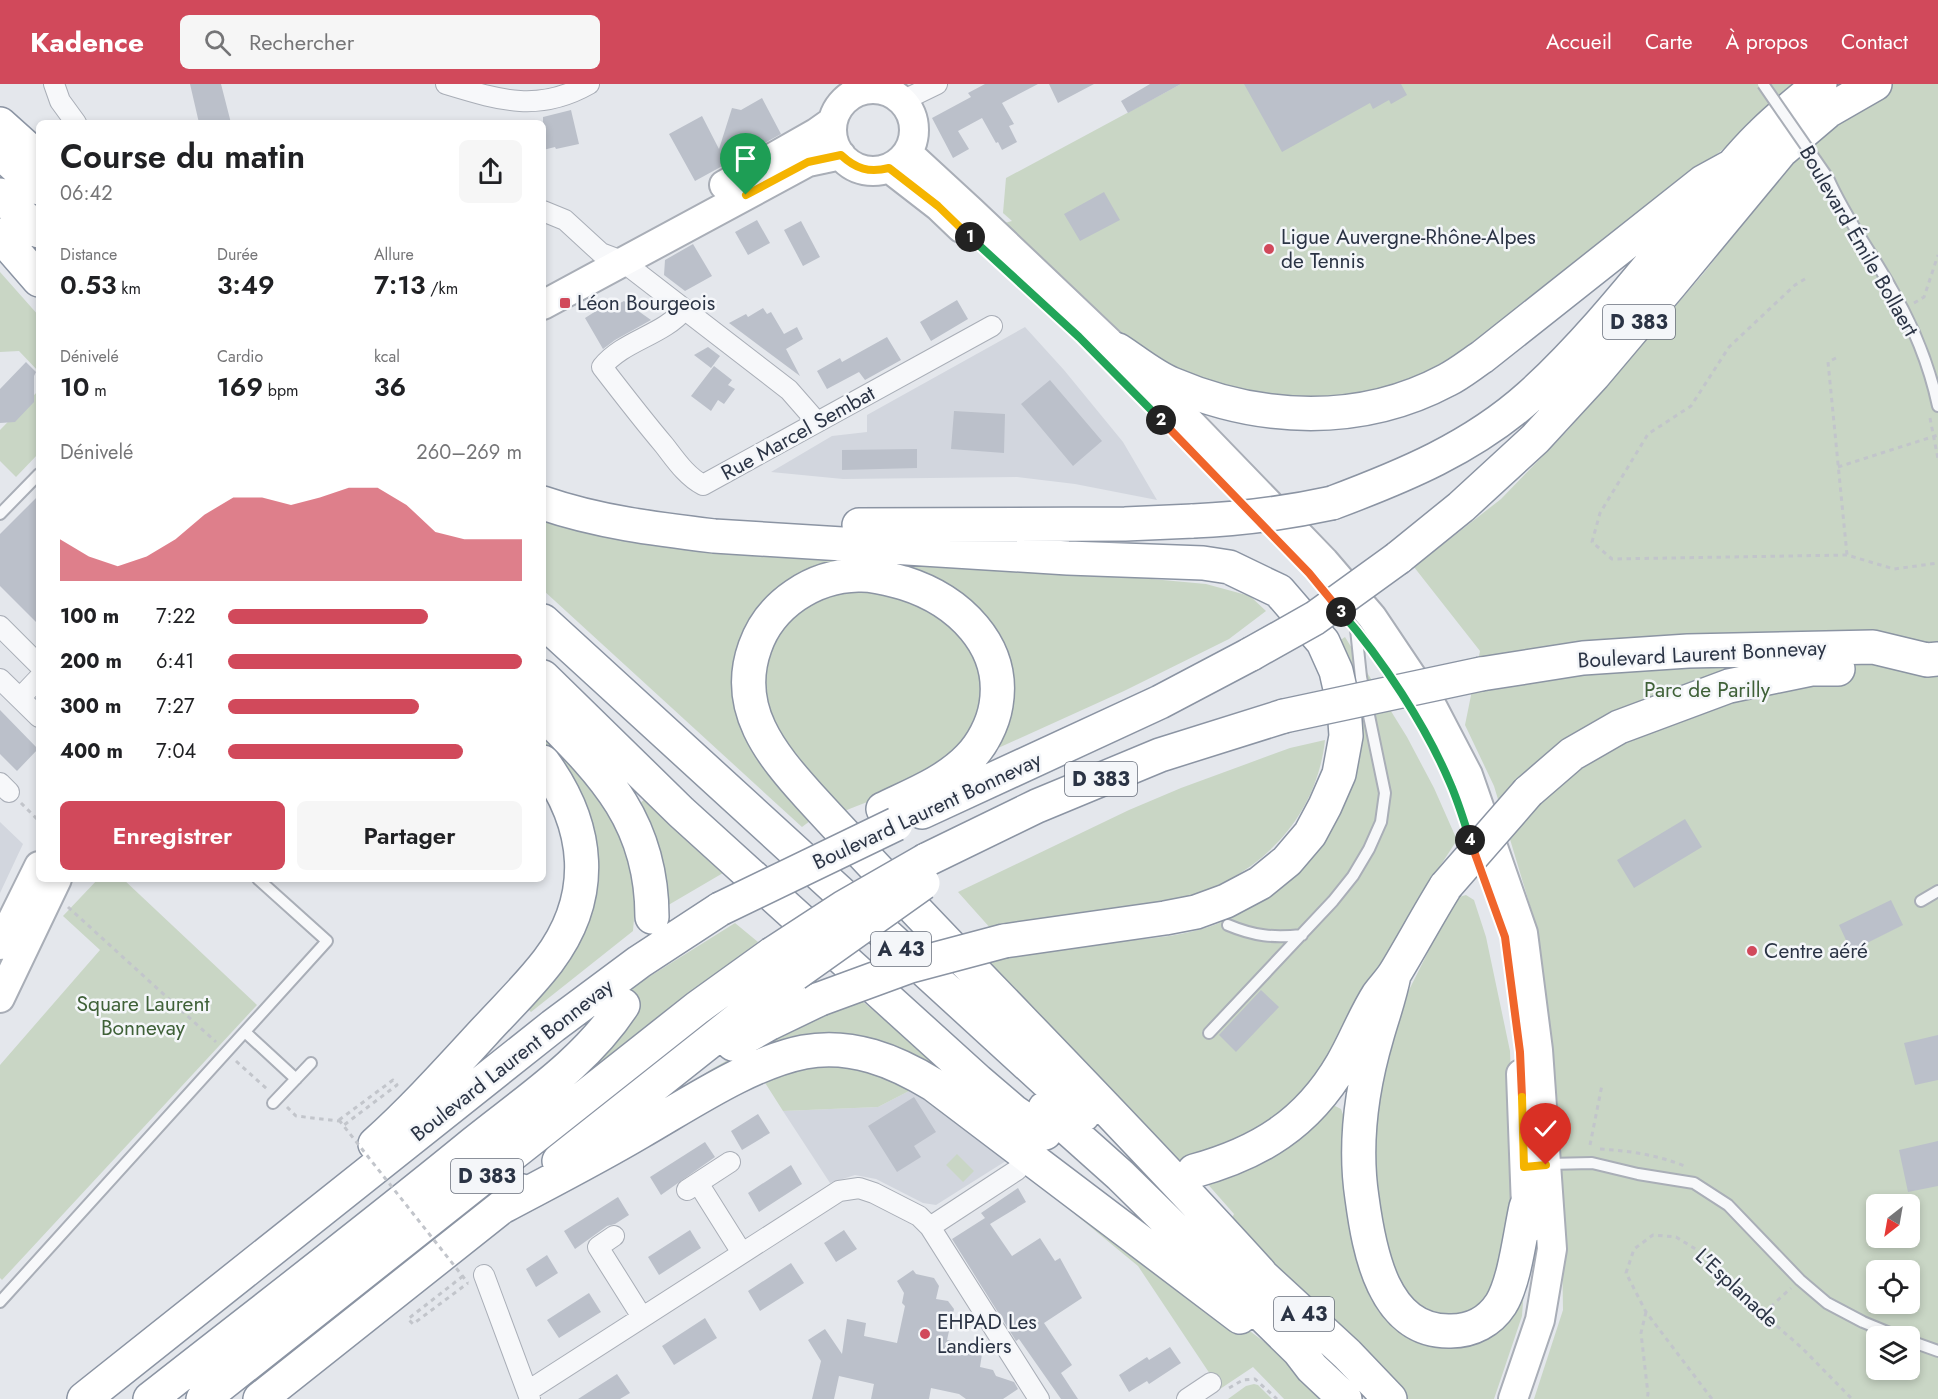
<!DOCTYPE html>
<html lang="fr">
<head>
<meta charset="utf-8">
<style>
  :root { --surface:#fff; --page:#f6f6f6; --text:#202124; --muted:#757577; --accent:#d1495b }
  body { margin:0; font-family:Jost,sans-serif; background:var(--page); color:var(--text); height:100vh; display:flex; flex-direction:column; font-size:22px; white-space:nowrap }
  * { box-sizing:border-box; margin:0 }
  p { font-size:20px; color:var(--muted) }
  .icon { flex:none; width:33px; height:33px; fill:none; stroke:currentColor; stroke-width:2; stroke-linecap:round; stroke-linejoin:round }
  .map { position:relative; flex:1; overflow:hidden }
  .details { position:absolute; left:36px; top:36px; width:510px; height:762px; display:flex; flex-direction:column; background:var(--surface); border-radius:9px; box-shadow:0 3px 9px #0003 }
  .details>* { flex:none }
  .needle { width:39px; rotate:211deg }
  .buttons { position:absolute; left:1866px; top:1110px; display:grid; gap:12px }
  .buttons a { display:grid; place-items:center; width:54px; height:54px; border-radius:9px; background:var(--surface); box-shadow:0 3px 9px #0003; font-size:30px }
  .pin { position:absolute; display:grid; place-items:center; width:51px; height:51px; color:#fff; margin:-62px -26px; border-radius:50% 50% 50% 0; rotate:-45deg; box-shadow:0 0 6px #0007 }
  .pin .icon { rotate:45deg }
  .km { position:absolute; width:30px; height:30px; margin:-15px; border-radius:50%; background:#222; color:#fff; font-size:16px; line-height:30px; text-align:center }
  .round { display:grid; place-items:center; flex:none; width:63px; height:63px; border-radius:9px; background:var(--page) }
  .summary { display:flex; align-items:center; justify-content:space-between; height:102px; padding:0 24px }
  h1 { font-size:33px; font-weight:600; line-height:45px }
  .metrics { display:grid; grid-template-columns:repeat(3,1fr); gap:9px; height:102px; padding:6px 24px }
  .metrics div { display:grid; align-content:center }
  .metrics b { font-size:26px; font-weight:600 }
  .metrics small { font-size:16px; font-weight:400 }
  .metrics p { font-size:16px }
  .chart { height:168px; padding:12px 24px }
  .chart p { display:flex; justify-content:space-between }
  .chart svg { width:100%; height:108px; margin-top:6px; fill:var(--accent); opacity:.7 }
  .primary-button { display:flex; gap:12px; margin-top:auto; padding:12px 24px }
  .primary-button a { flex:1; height:69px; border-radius:9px; background:var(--accent); color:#fff; font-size:24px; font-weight:600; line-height:69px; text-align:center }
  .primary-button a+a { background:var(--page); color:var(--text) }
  ul { padding:0 24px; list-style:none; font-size:20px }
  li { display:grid; grid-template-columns:96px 72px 1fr; align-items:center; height:45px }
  li i { height:15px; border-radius:8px; background:var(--accent) }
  header { display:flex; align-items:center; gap:36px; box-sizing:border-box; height:84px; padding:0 30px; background:var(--accent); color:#fff }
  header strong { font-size:28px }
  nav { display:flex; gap:33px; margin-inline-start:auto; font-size:21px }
  .search { width:420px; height:54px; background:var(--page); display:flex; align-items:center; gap:15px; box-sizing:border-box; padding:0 21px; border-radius:9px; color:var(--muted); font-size:22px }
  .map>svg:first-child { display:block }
  .built { fill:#d2d6de }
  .green { fill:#c9d6c5; fill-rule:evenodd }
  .building { fill:#bbc0ca }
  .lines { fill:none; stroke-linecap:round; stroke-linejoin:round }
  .lane-casing { stroke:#a9aeb7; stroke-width:14 }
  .street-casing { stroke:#a9aeb7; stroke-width:22 }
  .secondary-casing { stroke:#a9aeb7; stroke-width:32 }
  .highway-casing { stroke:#8b94a3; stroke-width:36 }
  .path { stroke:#c2c5cb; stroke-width:3; stroke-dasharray:4.5 4.5; stroke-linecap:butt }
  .lane { stroke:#f7f8fa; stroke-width:10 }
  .street { stroke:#f7f8fa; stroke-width:20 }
  .secondary { stroke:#fff; stroke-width:28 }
  .highway { stroke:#fff; stroke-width:33 }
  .lane-bridge-casing { stroke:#a9aeb7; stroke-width:14; stroke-linecap:butt }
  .highway-bridge-casing { stroke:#8b94a3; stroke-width:36; stroke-linecap:butt }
  .path-bridge { stroke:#c2c5cb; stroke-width:3; stroke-dasharray:4.5 4.5; stroke-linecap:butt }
  .lane-bridge { stroke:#f7f8fa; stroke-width:10 }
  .highway-bridge { stroke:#fff; stroke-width:33 }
  .split-1-casing { stroke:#fff; stroke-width:12 }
  .split-2-casing { stroke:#fff; stroke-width:12 }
  .split-3-casing { stroke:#fff; stroke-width:12 }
  .split-4-casing { stroke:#fff; stroke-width:12 }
  .split-5-casing { stroke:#fff; stroke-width:12 }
  .split-6-casing { stroke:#fff; stroke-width:12 }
  .split-1 { stroke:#f5b400; stroke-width:8 }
  .split-2 { stroke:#22a559; stroke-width:8 }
  .split-3 { stroke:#f0652b; stroke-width:8 }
  .split-4 { stroke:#22a559; stroke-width:8 }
  .split-5 { stroke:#f0652b; stroke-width:8 }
  .split-6 { stroke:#f5b400; stroke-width:8 }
  .poi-dot { fill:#d1495b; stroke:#f4f6f9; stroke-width:2 }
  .labels { text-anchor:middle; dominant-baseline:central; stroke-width:5; stroke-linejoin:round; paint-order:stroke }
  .shield { fill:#f4f6f9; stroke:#676e7b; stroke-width:1.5 }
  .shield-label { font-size:20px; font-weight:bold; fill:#2b3445 }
  .poi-label { font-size:21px; fill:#2b3445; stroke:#f4f6f9; text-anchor:start }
  .street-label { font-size:21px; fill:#2b3445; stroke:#f4f6f9 }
  .park-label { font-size:21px; fill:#3f6138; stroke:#f4f6f9 }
</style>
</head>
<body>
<header>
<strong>Kadence</strong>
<div class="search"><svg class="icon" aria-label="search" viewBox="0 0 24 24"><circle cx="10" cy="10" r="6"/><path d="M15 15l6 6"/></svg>Rechercher</div>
<nav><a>Accueil</a><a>Carte</a><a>À propos</a><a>Contact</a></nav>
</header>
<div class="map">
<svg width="1938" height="1315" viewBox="0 0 1938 1315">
  <rect width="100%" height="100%" fill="#e4e7ec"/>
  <path class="built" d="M1025 243 1064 286 1123 358 1157 416 1075 400 1017 393 843 395 771 388 832 352 867 348V331Z
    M0 738 23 760 0 809Z
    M911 1006 982 1059 1009 1075 936 1121 923 1119 876 1095 855 1091 830 1099 783 1027 878 1023Z"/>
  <path class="green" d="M1181 0H1938V1315H1534L1563 1226 1560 1039 1537 845 1494 702 1465 641 1480 567 1414 483 1501 415 1567 347 1703 190 1793 77 1746 47 1474 262 1437 286 1361 314 1262 320 1159 287 1001 140 1012 137 1003 129 1006 94ZM1876 1120H1910V1154H1876ZM1876 1186H1910V1220H1876ZM1876 1252H1910V1286H1876Z
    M0 188 39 232V288L19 267 0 268Z
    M39 306V369L16 393 0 377V346Z
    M543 427 933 475 1206 500 1250 512 1266 527 1229 555 1124 607 985 670 1007 627 931 495 775 507C768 515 759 522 753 531 729 568 727 614 745 653 760 685 788 711 810 737L802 743 543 506Z
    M843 505C859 506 878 505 893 509 919 516 948 535 965 556 980 574 986 617 976 639 972 646 966 655 960 661 930 695 882 712 842 728L786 670 762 622 763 576 771 554 801 521Z
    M1345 553 1407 653 1434 704 1457 756 1409 830 1391 866 1321 984 1300 1011 1281 1031 1252 1051 1189 1076 1180 1077 987 880C1015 871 1047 863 1076 861 1121 856 1183 856 1224 837 1263 820 1292 785 1322 757L1339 557Z
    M543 652C558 668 574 683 588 699 622 742 639 793 633 847L531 928 524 921 581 835 543 667Z
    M1325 656C1316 738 1255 796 1177 816 1158 820 1138 822 1118 825 1076 832 1034 839 992 846L958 808 1129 726 1181 704 1290 664Z
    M647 713 723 789 665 823 638 721Z
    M98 795H123L257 921 2 1196 0 1194V981L100 866 63 832Z
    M1466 811 1474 816 1486 853 1510 967 1514 1078 1510 1132 1498 1204 1471 1229 1453 1233 1433 1232 1403 1210 1391 1189 1370 1080 1380 978 1392 940 1442 840 1459 813Z
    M735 839 758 858 653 939 593 989 589 984 612 916Z
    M862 917 967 1005 849 959 648 1030C669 1015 690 999 712 985 760 957 811 937 862 917Z
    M816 980 893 988 1034 1084 1304 1288 1333 1315H1284L1253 1283 1220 1305 1138 1182 1002 1070 982 1059 911 1006 878 1023 783 1027 762 994Z
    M1333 1021 1341 1025 1345 1036 1350 1126 1437 1257 1525 1190 1522 1232 1494 1315H1404L1235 1151 1232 1134 1234 1130 1205 1097Z
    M957 1070 974 1087 963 1098 946 1081Z
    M1254 1300 1258 1301 1272 1315H1228L1246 1302Z"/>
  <path class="building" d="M190 0H221L231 39H199Z
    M985 0H1038L1002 19 1014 40 1009 42 1017 58 1002 66 998 58 996 59 982 34 958 47 969 65 953 74 932 34 971 13 968 9Z
    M1049 0H1094L1058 19Z
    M1150 0H1181L1128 29 1121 17Z
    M1244 0H1401L1407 11 1391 20 1389 16 1373 25 1370 19 1282 68Z
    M762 14 781 50 695 97 669 50 702 32 719 65 732 24 741 26Z
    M571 26 579 60 556 65 555 63 543 66V33Z
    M1104 108 1120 136 1080 157 1064 130Z
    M757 136 770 159 748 171 735 148Z
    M801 137 820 173 803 182 784 146Z
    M693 160 712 192 685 207 664 191 665 176Z
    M615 215 618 220 624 217 651 236 615 256 603 265 585 234Z
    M957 216 968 235 931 257 920 238Z
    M763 224 767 230 771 228 784 250 797 243 803 255 786 265 800 292 729 239 746 230 748 233Z
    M887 253 901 276 865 296 859 288 827 305 817 287 840 274 842 278Z
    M708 263 720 272 711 284 694 271Z
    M26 278 36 288 34 292V318L15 338 0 339V305Z
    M714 282 732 296 728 301 735 305 724 320 718 316 711 327 691 312Z
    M1050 296 1102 357 1073 382 1021 320Z
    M954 327 1005 330 1004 369 951 365Z
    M917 365V384L842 386V366Z
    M39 411V541L0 502V450Z
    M0 626 38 665 17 687 0 670Z
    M1685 735 1702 763 1634 804 1617 776Z
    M1891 816 1903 841 1851 867 1839 841Z
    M1261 906 1279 923 1236 968 1219 951Z
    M1938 951V996L1915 1001 1904 959Z
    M914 1013 936 1048 914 1062 921 1073 897 1088 868 1042Z
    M758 1030 770 1049 742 1066 731 1047Z
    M1938 1057V1102L1908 1108 1899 1066Z
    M705 1058 715 1073 661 1111 650 1093Z
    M791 1081 802 1100 759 1128 748 1109Z
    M1018 1104 1026 1118 990 1140 1012 1172 1040 1154 1055 1177 1060 1174 1082 1214 1044 1239 1072 1281 1061 1289 1078 1315H1061L1019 1255 1016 1257 952 1155 985 1134 981 1129Z
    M618 1113 629 1131 615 1140 607 1142 575 1165 564 1147Z
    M690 1146 701 1164 659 1191 648 1173Z
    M844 1146 857 1165 836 1178 824 1159Z
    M547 1171 558 1189 536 1203 526 1185Z
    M791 1179 804 1199 760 1227 748 1207Z
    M913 1186 916 1190 934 1194 939 1202 936 1215 948 1217 954 1225 947 1256 978 1262 982 1270 980 1283 993 1286 996 1292 1014 1298 1018 1305 1003 1315H966L959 1310 931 1304 929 1315H871L874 1300 839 1292 834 1315H812L821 1277 808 1256 825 1245 842 1270 847 1235 866 1239 864 1252 897 1259 905 1222 902 1219 904 1209 897 1197Z
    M589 1209 601 1228 559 1254 547 1236Z
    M705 1234 717 1254 674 1281 662 1262Z
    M1170 1263 1181 1279 1149 1300 1147 1297 1129 1308 1119 1291 1147 1273 1149 1276Z
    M617 1290 630 1309 620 1315H578Z"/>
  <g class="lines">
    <g class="lane-casing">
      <path id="lane" d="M1828 94C1845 133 1870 166 1890 202 1912 239 1929 280 1938 322
        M0 430 39 390
        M1921 817 1938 807
        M1228 841C1254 852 1273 854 1302 851
        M245 948 296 995
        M1209 949 1333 817 1353 792 1369 765 1381 738 1385 709 1361 593 1356 545
        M273 1019 311 979
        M1548 1080 1592 1079 1638 1090 1694 1099 1728 1121 1800 1196 1827 1219 1863 1238 1897 1252
        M0 1218 327 857 258 795
        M1910 1257 1938 1267"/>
    </g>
    <g class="street-casing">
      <path id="street" d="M54 0 60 17 76 39
        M446 0C499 16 538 29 589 0
        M902 17 937 0
        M543 127 565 136 601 169 622 177 789 306 817 338
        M685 225C662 252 624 256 602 283 622 309 642 335 664 361 675 375 686 392 703 401L992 242
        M0 542 39 581
        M0 595 39 633
        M20 614 39 594
        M0 699 9 708
        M698 1099 742 1169
        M687 1106 730 1078
        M930 1143 1039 1315
        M614 1152 598 1163 642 1233
        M484 1191 530 1315
        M528 1307 839 1107 859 1104 874 1109 919 1132 930 1143 1017 1086
        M1187 1315 1211 1299"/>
    </g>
    <g class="secondary-casing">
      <path id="secondary" d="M832 46a41 41 0 1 1 82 0a41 41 0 1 1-82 0Z
        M908 69 971 127 1152 299 1324 477 1372 533 1433 624 1468 691 1523 849 1538 966 1552 1165 1540 1236 1513 1315
        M889 84 938 122 961 144
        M724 101 816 49 833 37
        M543 221 808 78 841 71
        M0 861 39 782
        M0 914 57 795
        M1521 990 1526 1123 1530 1144"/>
    </g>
    <g class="highway-casing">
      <path id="highway" d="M0 40 39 75
        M0 68 39 104
        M0 111 39 147
        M0 151 39 196
        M1118 266C1135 277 1153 292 1172 300 1261 338 1361 342 1447 296 1459 290 1470 281 1482 273L1703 98 1734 81
        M543 419C598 438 656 445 714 452L1068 474 1203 479 1229 483 1279 507 1323 558 1336 587 1344 622 1346 652 1339 690 1325 722 1310 750 1287 777 1260 799 1226 817 1196 828 1165 834 1004 857
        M1332 419C1404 392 1472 364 1530 312 1595 253 1649 181 1705 115 1723 93 1741 70 1762 50 1780 32 1800 16 1820 0
        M859 441 1125 440 1193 437
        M1398 474 1461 423 1535 355 1594 291 1670 201 1781 67 1828 27 1875 0
        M543 537 1083 1031
        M1481 590 1583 574 1688 567 1873 563 1927 576 1938 575
        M543 593 681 728 978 997 1013 1027 1045 1049
        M543 629C606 692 652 739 652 833
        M1528 708 1572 670 1619 643 1729 602 1811 585H1838
        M883 725C912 711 946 698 969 674 982 661 993 640 996 621 1006 561 958 516 904 499 889 495 874 490 858 491 813 492 770 520 755 563 733 624 771 670 809 712 957 874 1114 1027 1261 1190
        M922 728 1160 618 1251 570
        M926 776 1037 722 1160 671 1284 632
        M1394 891C1390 912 1383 931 1377 952 1362 1003 1354 1061 1362 1114 1369 1166 1383 1249 1451 1247 1472 1247 1490 1237 1501 1220 1515 1197 1520 1150 1526 1123
        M733 960 770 939 820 915
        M1045 1024 1120 1091 1299 1267 1312 1284 1345 1315
        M375 1060C413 1026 449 986 484 948 505 925 529 902 548 877 597 812 590 742 543 678
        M559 1077 795 890
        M1194 1087C1259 1069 1307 1040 1342 980 1355 958 1364 933 1378 911 1383 904 1390 897 1395 889 1412 861 1428 831 1446 802
        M504 1122C549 1098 596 1074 640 1048 689 1020 749 979 804 968 851 959 895 977 934 1001L1240 1233
        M1244 1175 1347 1270 1390 1315
        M84 1315 553 942 639 878 720 825
        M150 1315C258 1230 368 1146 474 1059 526 1017 586 978 623 921
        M203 1315 697 924 772 870
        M260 1315 522 1107"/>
    </g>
    <path class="path" d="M1805 195 1795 201 1729 263 1691 322 1648 350 1600 429 1592 458 1612 475 1847 471 1894 485 1938 479
      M1914 219 1924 213 1938 171
      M1836 274 1828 278 1847 471
      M1930 334 1938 375
      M1838 383 1938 351
      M21 719 39 737
      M68 823 216 958
      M236 977 267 1005
      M287 1023 296 1032 339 1037
      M339 1036 393 996 397 1001 344 1041
      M1590 1061 1602 1001
      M1600 1065C1631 1067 1658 1071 1687 1083
      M463 1192 408 1235 413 1240 468 1199
      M1646 1228 1641 1249 1648 1310 1647 1315
      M1764 1229 1791 1204
      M1229 1304 1243 1296 1255 1295 1277 1315
      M1712 1315 1646 1228 1626 1189 1634 1165 1653 1151 1676 1153 1702 1169 1743 1212 1803 1265 1852 1315"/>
    <use href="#lane" class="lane"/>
    <use href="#street" class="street"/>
    <use href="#secondary" class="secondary"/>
    <use href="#highway" class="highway"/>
    <g class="lane-bridge-casing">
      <path id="lane-bridge" d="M1763 0 1828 94"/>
    </g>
    <g class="highway-bridge-casing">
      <path id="highway-bridge" d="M1193 437C1241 435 1286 429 1332 419
        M1251 570 1315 534 1398 474
        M1284 632 1481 590
        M1446 802 1528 708
        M720 825 896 740
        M772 870 844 823 926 776
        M795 890 923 799
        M820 915 910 882 1004 857"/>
    </g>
    <path class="path-bridge" d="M339 1036 468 1199"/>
    <use href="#lane-bridge" class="lane-bridge"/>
    <use href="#highway-bridge" class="highway-bridge"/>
  </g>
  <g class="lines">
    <g class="split-1-casing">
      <path id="split-1" d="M746 111 808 78 841 71C856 85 869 89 889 84L938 122 970 153"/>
    </g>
    <g class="split-2-casing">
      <path id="split-2" d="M970 153 1079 253 1161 336"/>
    </g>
    <g class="split-3-casing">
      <path id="split-3" d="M1161 336 1309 489 1341 528"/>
    </g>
    <g class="split-4-casing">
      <path id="split-4" d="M1341 528C1382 575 1426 642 1450 699 1458 717 1464 737 1470 756"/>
    </g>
    <g class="split-5-casing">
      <path id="split-5" d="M1470 756 1505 853 1520 968 1522 1013"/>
    </g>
    <g class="split-6-casing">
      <path id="split-6" d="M1522 1013 1524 1083 1546 1081"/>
    </g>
    <use href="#split-1" class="split-1"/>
    <use href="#split-2" class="split-2"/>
    <use href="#split-3" class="split-3"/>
    <use href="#split-4" class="split-4"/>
    <use href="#split-5" class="split-5"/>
    <use href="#split-6" class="split-6"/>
  </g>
  <g class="poi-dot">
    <circle cx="1269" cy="165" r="6"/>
    <rect x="559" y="213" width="12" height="12" rx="3"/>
    <circle cx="1752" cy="867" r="6"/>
    <circle cx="925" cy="1250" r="6"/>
  </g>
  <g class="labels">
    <g class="shield">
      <rect x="1603" y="221" width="72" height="34" rx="4.5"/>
      <rect x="1065" y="678" width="72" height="34" rx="4.5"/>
      <rect x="871" y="848" width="60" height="34" rx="4.5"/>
      <rect x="451" y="1075" width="72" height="34" rx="4.5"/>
      <rect x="1274" y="1213" width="60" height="34" rx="4.5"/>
    </g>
    <g class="shield-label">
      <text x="1639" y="238">D 383</text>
      <text x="1101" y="695">D 383</text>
      <text x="901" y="865">A 43</text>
      <text x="487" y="1092">D 383</text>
      <text x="1304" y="1230">A 43</text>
    </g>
    <g class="poi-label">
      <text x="1281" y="153">Ligue Auvergne-Rhône-Alpes<tspan x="1281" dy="24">de Tennis</tspan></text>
      <text x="577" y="219">Léon Bourgeois</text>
      <text x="1764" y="867">Centre aéré</text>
      <text x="937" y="1238">EHPAD Les<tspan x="937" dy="24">Landiers</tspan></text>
    </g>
    <g class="street-label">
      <text transform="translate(1859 157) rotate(60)">Boulevard Émile Bollaert</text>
      <text transform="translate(798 349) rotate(-29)">Rue Marcel Sembat</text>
      <text transform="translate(1702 570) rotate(-3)">Boulevard Laurent Bonnevay</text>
      <text transform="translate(927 727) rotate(-25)">Boulevard Laurent Bonnevay</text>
      <text transform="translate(512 976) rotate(-38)">Boulevard Laurent Bonnevay</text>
      <text transform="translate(1737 1204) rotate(43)">L'Esplanade</text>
    </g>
    <g class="park-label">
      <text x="1707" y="606">Parc de Parilly</text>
      <text x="143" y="920">Square Laurent<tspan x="143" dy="24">Bonnevay</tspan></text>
    </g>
  </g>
</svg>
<div class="buttons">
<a><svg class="needle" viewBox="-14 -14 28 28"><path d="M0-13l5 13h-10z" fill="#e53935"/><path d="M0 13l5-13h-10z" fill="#757577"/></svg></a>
<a><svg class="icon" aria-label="locate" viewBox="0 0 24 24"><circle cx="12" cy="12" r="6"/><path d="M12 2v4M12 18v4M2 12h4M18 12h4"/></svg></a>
<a><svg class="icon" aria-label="layers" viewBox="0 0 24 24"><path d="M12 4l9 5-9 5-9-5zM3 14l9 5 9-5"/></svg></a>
</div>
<div class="pin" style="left:746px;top:111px;background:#1e9e55"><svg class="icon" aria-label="arrive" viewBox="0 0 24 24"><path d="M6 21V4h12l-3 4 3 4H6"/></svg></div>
<div class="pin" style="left:1546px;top:1081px;background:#d93025"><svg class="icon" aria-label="check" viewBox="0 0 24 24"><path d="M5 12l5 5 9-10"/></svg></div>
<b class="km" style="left:970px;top:153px">1</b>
<b class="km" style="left:1161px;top:336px">2</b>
<b class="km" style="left:1341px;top:528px">3</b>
<b class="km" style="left:1470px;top:756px">4</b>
<section class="details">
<div class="summary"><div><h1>Course du matin</h1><p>06:42</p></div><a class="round"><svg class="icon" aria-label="share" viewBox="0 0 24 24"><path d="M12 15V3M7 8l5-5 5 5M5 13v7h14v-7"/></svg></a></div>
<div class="metrics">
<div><p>Distance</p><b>0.53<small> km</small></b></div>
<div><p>Durée</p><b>3:49</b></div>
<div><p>Allure</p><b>7:13<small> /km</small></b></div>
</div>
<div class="metrics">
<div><p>Dénivelé</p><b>10<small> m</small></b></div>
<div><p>Cardio</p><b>169<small> bpm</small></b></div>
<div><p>kcal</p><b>36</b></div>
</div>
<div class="chart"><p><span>Dénivelé</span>260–269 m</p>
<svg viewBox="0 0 160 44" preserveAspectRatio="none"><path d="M0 44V27L10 34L20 38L30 34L40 27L50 17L60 10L70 10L80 13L90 10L100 6L110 6L120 13L130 24L140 27L150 27L160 27V44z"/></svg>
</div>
<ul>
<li><b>100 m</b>7:22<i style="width:68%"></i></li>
<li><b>200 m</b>6:41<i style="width:100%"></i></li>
<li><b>300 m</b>7:27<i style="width:65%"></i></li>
<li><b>400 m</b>7:04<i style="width:80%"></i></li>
</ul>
<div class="primary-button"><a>Enregistrer</a><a>Partager</a></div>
</section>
</div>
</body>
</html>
